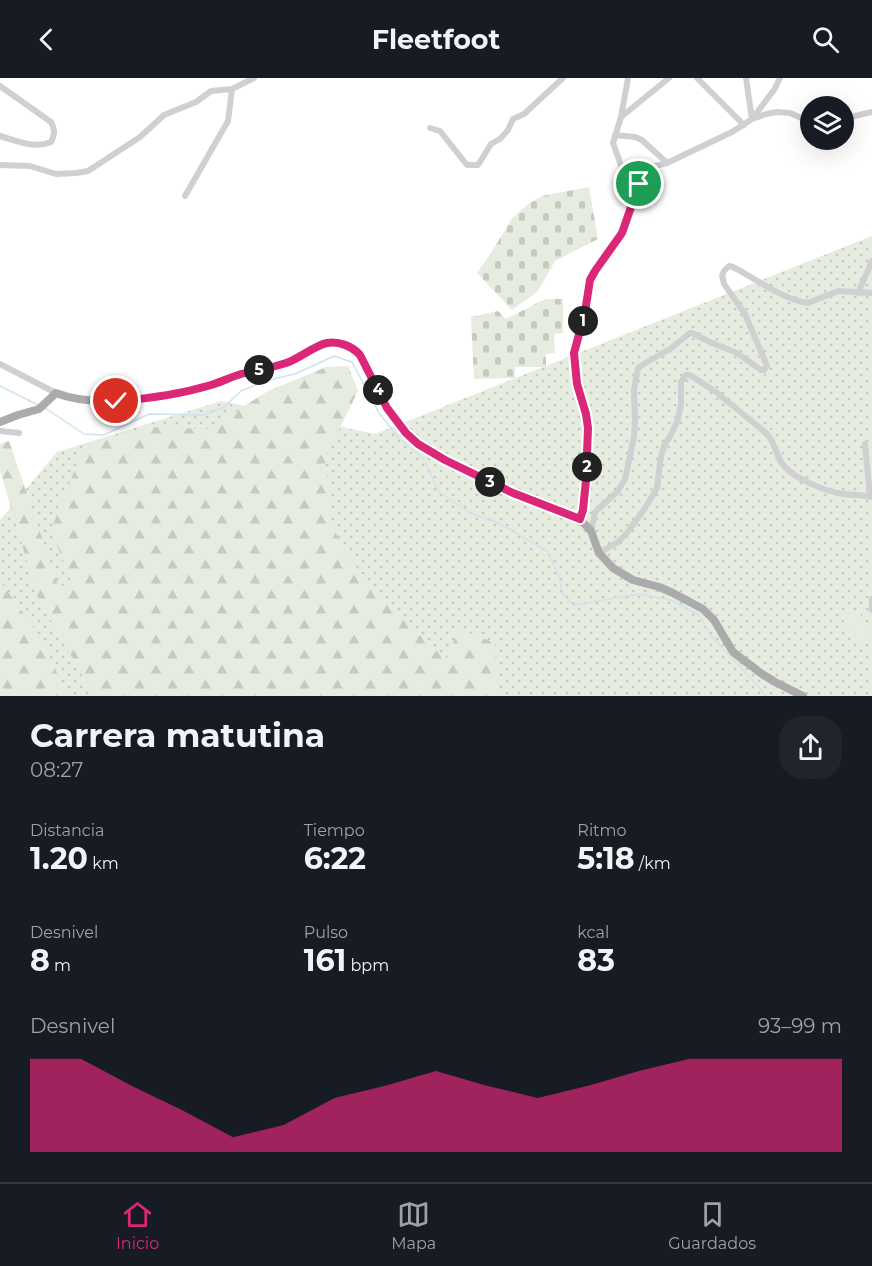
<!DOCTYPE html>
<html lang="es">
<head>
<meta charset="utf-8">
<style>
  :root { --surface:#171b24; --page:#20242c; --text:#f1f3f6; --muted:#9ea1a6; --line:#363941; --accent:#db2777 }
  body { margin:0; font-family:Montserrat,sans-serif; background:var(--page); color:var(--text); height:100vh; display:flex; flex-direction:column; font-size:22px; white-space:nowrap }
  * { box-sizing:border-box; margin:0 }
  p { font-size:20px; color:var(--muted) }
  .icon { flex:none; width:33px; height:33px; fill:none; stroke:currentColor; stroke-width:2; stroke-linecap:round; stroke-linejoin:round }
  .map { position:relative; height:618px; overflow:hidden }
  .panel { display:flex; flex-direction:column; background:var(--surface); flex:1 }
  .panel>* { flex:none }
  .fabs { position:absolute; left:800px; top:18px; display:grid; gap:12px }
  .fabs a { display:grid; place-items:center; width:54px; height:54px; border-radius:50%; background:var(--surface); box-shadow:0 6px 24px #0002; font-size:30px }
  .pin { position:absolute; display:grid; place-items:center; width:51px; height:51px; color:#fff; margin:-26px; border:3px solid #fff; border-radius:50%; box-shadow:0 2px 6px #0007 }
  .km { position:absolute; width:30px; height:30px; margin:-15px; border-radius:50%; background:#222; color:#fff; font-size:16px; line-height:30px; text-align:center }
  .round { display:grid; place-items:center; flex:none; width:63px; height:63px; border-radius:24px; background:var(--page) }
  .head { display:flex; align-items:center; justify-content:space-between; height:102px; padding:0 30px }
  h1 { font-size:33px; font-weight:700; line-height:45px }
  .metrics { display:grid; grid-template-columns:repeat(3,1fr); gap:9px; height:102px; padding:6px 30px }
  .metrics div { display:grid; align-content:center }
  .metrics b { font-size:30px; font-weight:700 }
  .metrics small { font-size:16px; font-weight:400 }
  .metrics p { font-size:16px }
  .chart { height:168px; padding:12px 30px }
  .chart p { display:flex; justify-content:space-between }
  .chart svg { width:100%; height:108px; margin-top:6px; fill:var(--accent); opacity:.7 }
  header { display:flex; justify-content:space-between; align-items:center; height:78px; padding:0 30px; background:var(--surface); font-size:27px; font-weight:700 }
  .tabs { display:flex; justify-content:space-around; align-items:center; height:84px; border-top:2px solid var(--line); background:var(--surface); font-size:16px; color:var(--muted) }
  .tabs a { display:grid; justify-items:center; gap:3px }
  .tabs .active { color:var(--accent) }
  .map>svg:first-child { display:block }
  .grass { fill:url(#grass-dots) }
  .forest { fill:url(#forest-firs) }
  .cemetery { fill:url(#cemetery-stones) }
  .garden { fill:#e6ecdf }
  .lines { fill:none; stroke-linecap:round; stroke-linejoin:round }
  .stream { stroke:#cfe2ee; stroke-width:1.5 }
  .minor { stroke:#d0d0d0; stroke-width:6 }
  .major { stroke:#ababab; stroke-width:8 }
  .route-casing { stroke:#fff; stroke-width:12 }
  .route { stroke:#db2777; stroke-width:8 }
</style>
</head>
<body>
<header><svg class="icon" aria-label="back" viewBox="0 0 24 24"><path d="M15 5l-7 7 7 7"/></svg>Fleetfoot<svg class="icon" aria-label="search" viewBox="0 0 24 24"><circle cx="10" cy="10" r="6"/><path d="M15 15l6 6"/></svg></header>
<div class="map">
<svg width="872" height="618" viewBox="0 0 872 618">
  <defs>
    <pattern id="grass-dots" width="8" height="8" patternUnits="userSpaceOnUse" patternTransform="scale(1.5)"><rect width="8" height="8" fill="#e6ecdf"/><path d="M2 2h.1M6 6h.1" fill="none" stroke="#c6cbc0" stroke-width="1.8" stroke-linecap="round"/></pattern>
    <pattern id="forest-firs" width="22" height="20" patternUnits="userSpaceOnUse" patternTransform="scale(1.5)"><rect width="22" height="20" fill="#e6ecdf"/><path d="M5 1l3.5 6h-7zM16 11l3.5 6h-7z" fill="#c6cbc0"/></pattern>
    <pattern id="cemetery-stones" width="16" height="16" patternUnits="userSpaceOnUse" patternTransform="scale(1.5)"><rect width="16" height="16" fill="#e6ecdf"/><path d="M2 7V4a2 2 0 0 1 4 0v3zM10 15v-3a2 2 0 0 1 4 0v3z" fill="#c6cbc0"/></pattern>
  </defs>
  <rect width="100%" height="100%" fill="#fff"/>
  <path class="grass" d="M872 158V618H0V442L57 374 221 323 375 356Z"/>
  <path class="forest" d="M348 288 358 313 326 378 325 388 331 416 328 442 355 488 397 535 446 582 459 551 495 565 497 618H98L84 600 38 520 0 393V366L9 363 59 510 71 503 51 452 85 366 150 349 208 351 268 313 326 289Z
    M0 503 42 561 67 618H0Z"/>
  <path class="cemetery" d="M589 109 598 161 555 183 538 213 512 232 477 195 489 178 513 139 530 125 542 118Z
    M545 221H563V255L554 256 555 275 546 276V289H515V300L474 301 471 239 498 233 506 241Z"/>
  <path class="garden" d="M857 531 872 554V557L858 566 842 540Z"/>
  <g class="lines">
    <path class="stream" d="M0 308 38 327
      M45 330 84 356 104 357 149 336 204 337 224 329 241 313 265 303 295 296 334 278 352 284 379 335 400 361 423 380 439 414 470 435 498 445 547 473 558 495 563 516 573 527 639 516 671 522 699 537 711 558 757 607 766 618"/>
    <path class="minor" d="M628 0 621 39 613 65 624 96 667 85 732 54 752 41 766 36 777 34 790 35 810 44
      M697 0 744 47
      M746 0 752 41
      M0 8 51 44C55 52 55 56 51 64 34 71 17 63 0 58
      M812 28V27
      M621 39 669 0
      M752 41 774 12 780 0
      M843 41 872 34
      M430 50 440 53 467 87H478L491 66 500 61 508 52 513 41 524 36 563 0
      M615 57 635 59 642 62 667 85
      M0 87 30 88 56 96 76 95 88 93 140 59 164 37 196 24 211 13 232 11
      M185 118 228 43 232 11 254 0
      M858 215 872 183
      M0 286 56 315
      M0 353 19 355
      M865 366 870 418
      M580 441 585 423 587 402 588 350 586 336 576 300 573 283 575 269 585 234 590 202 595 193 622 155 643 100 657 88
      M591 453 595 434 618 413 625 401 634 359 635 343 634 312 638 290 647 284 670 271 690 255H692L710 264 737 275 761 292H764L767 288 745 236 724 206 722 197 724 193 729 188 733 189C755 200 783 222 808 225L838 213 872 215
      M599 475 618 464 627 455 645 430 657 410 661 378 665 366 671 357 678 341 681 326V304L686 297H690L716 314 766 355C776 364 775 378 784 388 795 401 827 414 844 416 853 417 862 417 872 419
      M872 521V532"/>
    <path class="major" d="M0 344 18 337 39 331 56 315C96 331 161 319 202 309 215 306 228 300 241 296 256 292 271 290 286 285 299 281 315 267 327 265 339 263 352 268 360 277L387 330 406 355 418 366 445 382 513 415 580 441 591 453 599 475 613 490 633 502 659 509 671 514 703 531 714 542 733 574 762 596 775 604 803 618"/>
  </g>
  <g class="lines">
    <g class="route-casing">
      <path id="route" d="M116 323C147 321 181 316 211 307 221 304 231 299 241 296 256 292 271 290 286 285 299 281 315 267 327 265 339 263 352 268 360 277L387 330 406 355 418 366 445 382 513 415 580 441 583 432 586 402 588 350 586 336 577 306 574 275 585 234 590 202 595 193 622 155 639 106"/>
    </g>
    <use href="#route" class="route"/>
  </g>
</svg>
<div class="fabs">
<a><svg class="icon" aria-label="layers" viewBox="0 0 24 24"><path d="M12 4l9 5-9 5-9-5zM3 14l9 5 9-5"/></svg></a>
</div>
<div class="pin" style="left:639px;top:106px;background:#1e9e55"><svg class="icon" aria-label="arrive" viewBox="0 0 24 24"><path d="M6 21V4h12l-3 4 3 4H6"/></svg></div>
<div class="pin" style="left:116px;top:323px;background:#d93025"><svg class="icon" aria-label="check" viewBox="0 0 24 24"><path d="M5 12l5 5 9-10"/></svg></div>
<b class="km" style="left:583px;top:243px">1</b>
<b class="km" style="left:587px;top:389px">2</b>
<b class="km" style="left:490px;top:404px">3</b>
<b class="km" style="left:378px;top:312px">4</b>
<b class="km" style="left:259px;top:292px">5</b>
</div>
<section class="panel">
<div class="head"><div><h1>Carrera matutina</h1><p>08:27</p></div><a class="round"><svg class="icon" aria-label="share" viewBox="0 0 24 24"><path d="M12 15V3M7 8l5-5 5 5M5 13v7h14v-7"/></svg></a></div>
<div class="metrics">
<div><p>Distancia</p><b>1.20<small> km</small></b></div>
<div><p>Tiempo</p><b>6:22</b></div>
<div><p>Ritmo</p><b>5:18<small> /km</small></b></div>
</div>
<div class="metrics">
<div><p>Desnivel</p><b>8<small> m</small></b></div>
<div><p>Pulso</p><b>161<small> bpm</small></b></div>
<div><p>kcal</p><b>83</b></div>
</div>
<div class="chart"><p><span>Desnivel</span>93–99 m</p>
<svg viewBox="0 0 160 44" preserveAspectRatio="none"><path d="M0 44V6L10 6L20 17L30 27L40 38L50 33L60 22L70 17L80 11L90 17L100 22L110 17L120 11L130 6L140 6L150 6L160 6V44z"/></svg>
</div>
</section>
<nav class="tabs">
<a class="active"><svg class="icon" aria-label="home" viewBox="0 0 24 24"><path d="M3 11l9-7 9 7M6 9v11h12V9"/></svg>Inicio</a>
<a><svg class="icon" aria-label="map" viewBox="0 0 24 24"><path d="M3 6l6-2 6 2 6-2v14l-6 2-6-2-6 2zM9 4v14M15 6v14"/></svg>Mapa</a>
<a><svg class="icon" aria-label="saved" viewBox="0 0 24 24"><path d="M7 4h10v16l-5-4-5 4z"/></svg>Guardados</a>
</nav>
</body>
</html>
